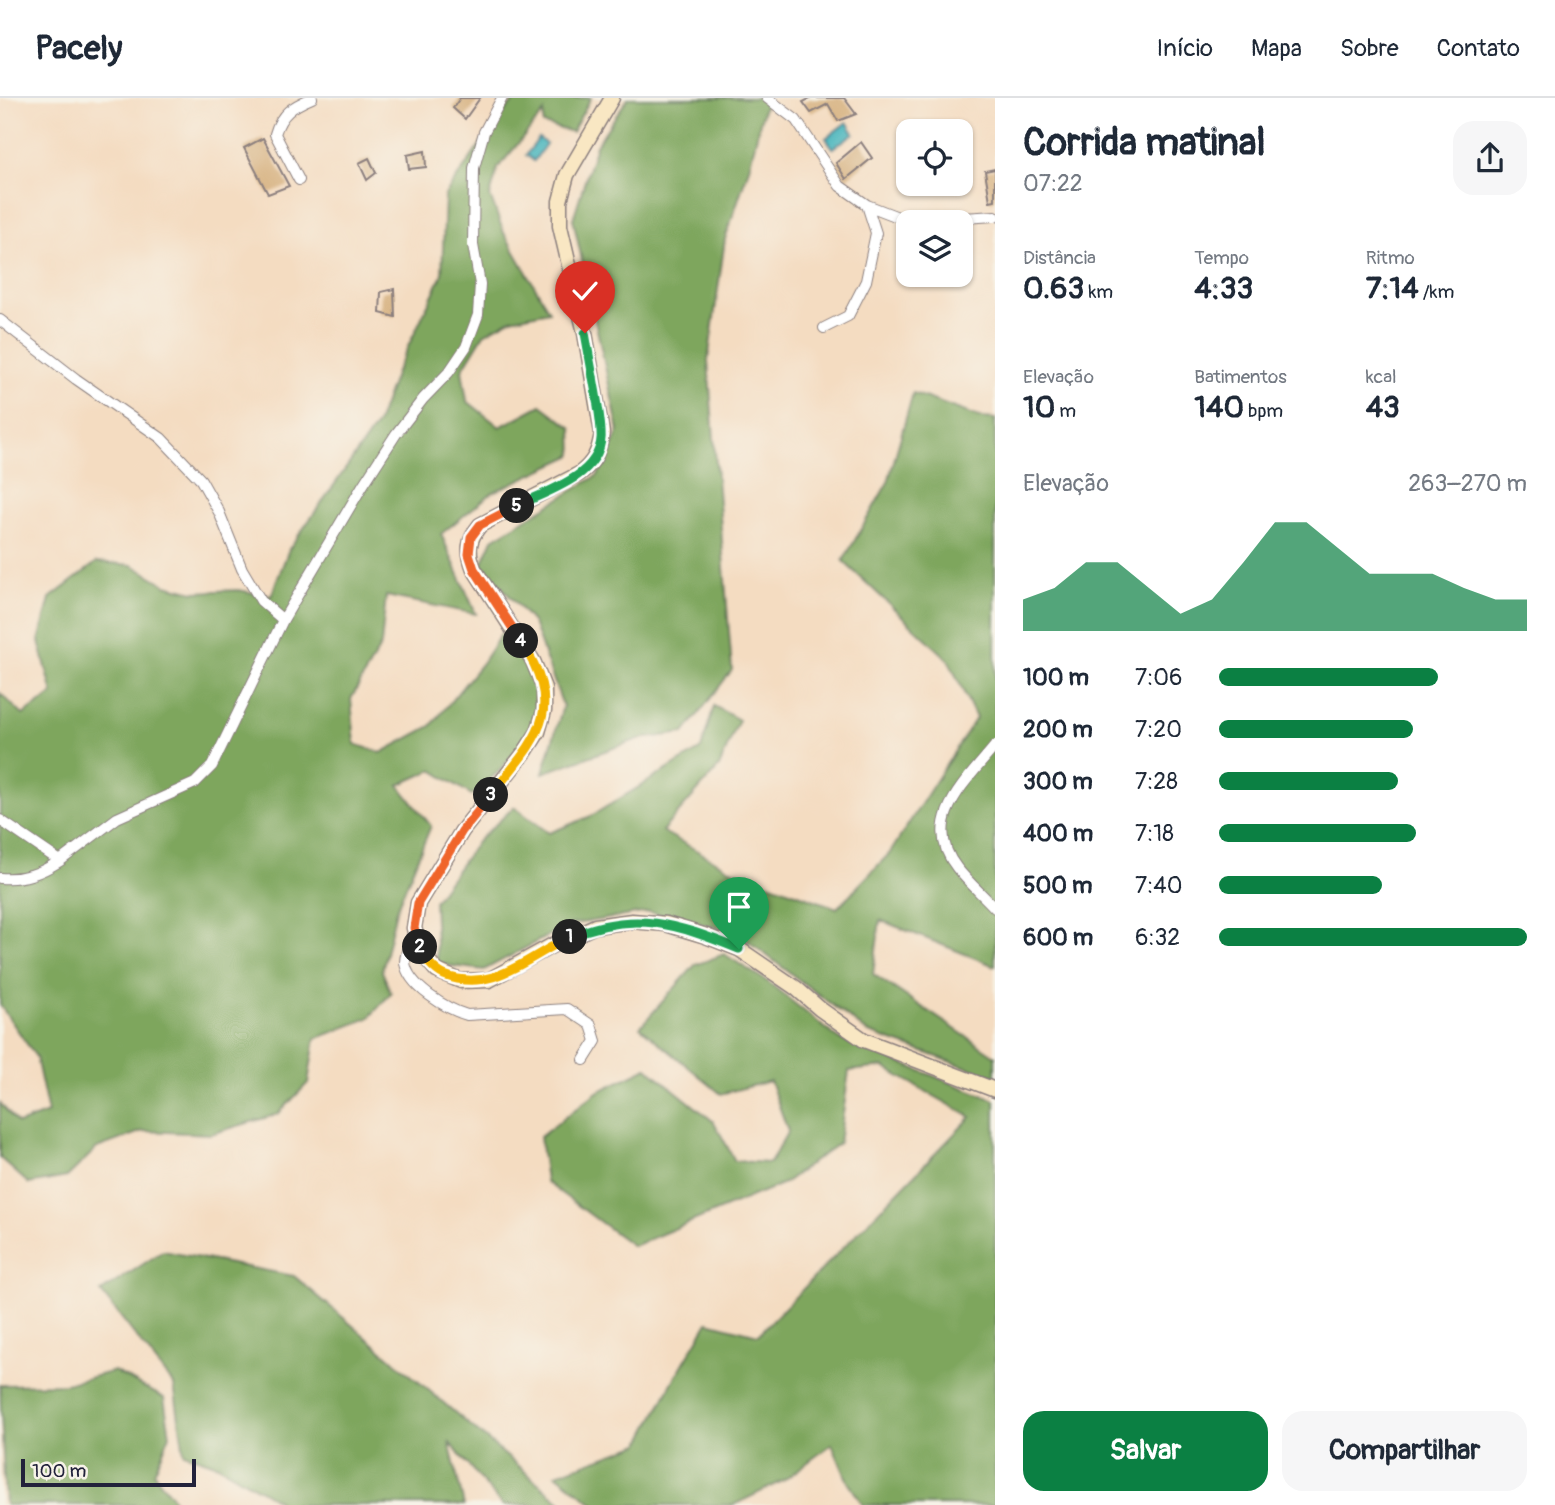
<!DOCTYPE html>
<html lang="pt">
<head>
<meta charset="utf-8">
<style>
  :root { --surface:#fff; --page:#f6f6f7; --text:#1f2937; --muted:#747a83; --line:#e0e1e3; --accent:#0b8043 }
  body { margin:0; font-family:Pangolin,sans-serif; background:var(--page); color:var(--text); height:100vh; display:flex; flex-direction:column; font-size:26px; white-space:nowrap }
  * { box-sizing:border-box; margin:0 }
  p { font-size:23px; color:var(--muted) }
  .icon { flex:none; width:38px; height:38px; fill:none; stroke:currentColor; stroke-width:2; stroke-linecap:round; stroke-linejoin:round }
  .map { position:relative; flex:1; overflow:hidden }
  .details { display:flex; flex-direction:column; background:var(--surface); width:560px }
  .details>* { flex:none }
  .buttons { position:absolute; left:896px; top:21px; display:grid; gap:14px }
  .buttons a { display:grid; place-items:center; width:77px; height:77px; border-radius:14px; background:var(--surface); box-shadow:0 2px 5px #0004; font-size:35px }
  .scale { position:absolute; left:21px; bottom:18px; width:175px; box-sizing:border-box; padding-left:7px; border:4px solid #22223b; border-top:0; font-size:19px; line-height:24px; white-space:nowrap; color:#22223b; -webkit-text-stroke:5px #f7f3e8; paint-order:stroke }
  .pin { position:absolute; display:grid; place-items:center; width:60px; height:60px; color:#fff; margin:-72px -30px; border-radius:50% 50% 50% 0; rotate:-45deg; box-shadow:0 0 7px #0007 }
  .pin .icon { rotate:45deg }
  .km { position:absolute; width:35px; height:35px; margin:-18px; border-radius:50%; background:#222; color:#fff; font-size:19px; line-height:35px; text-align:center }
  .round { display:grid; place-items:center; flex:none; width:74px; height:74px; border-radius:21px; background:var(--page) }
  .overview { display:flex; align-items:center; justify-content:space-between; height:119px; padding:0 28px }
  h1 { font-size:38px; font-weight:700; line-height:52px }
  .stats { display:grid; grid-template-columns:repeat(3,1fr); gap:10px; height:119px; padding:7px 28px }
  .stats div { display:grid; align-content:center }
  .stats b { font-size:30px; font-weight:700 }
  .stats small { font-size:19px; font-weight:400 }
  .stats p { font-size:19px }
  .chart { height:196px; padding:14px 28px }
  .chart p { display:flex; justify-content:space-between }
  .chart svg { width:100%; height:126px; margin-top:7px; fill:var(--accent); opacity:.7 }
  .primary-button { display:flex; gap:14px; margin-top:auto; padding:14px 28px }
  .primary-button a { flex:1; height:80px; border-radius:21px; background:var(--accent); color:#fff; font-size:28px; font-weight:700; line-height:80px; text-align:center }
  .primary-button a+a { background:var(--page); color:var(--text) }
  ul { padding:0 28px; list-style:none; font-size:23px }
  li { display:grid; grid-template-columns:112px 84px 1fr; align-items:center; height:52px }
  li i { height:18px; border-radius:9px; background:var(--accent) }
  header { display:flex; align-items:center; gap:42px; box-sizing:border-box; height:98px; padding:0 35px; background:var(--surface); border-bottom:2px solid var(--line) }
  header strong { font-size:33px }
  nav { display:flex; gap:38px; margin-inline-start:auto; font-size:24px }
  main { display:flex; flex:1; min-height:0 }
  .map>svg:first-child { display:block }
  .forest { fill:#7ea65d; stroke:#50644c; stroke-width:2 }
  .water { fill:#44b4bc; stroke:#336b7c; stroke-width:2 }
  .building { fill:#d8b484 }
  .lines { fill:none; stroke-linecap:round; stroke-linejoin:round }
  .minor-casing { stroke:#8b7f7e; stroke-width:12 }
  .secondary-casing { stroke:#8b7f7e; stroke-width:17 }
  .minor { stroke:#fff; stroke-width:10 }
  .secondary { stroke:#f9e7c3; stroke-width:14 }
  .split-1-casing { stroke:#fff; stroke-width:14 }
  .split-2-casing { stroke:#fff; stroke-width:14 }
  .split-3-casing { stroke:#fff; stroke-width:14 }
  .split-4-casing { stroke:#fff; stroke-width:14 }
  .split-5-casing { stroke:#fff; stroke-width:14 }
  .split-6-casing { stroke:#fff; stroke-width:14 }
  .split-7-casing { stroke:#fff; stroke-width:14 }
  .split-1 { stroke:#22a559; stroke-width:9 }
  .split-2 { stroke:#f5b400; stroke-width:9 }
  .split-3 { stroke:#f0652b; stroke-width:9 }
  .split-4 { stroke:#f5b400; stroke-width:9 }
  .split-5 { stroke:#f0652b; stroke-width:9 }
  .split-6 { stroke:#22a559; stroke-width:9 }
  .split-7 { stroke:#22a559; stroke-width:9 }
</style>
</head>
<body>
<header>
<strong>Pacely</strong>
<nav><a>Início</a><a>Mapa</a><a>Sobre</a><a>Contato</a></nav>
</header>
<main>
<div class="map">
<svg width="995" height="1407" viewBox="0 0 995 1407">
  <rect width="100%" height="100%" fill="#f7f3e8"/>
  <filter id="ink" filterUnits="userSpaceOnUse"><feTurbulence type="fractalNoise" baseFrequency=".0143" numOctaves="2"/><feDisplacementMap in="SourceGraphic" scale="14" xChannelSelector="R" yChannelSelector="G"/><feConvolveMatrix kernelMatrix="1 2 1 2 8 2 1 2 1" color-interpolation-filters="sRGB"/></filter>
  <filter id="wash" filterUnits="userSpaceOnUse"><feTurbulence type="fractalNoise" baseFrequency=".00686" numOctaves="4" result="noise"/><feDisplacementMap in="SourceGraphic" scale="28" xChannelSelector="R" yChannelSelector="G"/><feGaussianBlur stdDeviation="1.57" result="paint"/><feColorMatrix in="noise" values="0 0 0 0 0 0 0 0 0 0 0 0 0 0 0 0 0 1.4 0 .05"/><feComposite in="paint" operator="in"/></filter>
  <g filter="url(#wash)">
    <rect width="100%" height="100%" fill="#f4dcc1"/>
    <path class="forest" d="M517 0H591L572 34 543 26 544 14 498 70 490 98 504 135 549 213 511 221 484 236 462 272 467 303 500 329 541 307 572 330 573 357 493 394 441 436 476 516 386 498 381 547 351 601 355 646 381 655 431 628 482 565 503 533 532 578 543 620 499 673 472 697 432 672 399 687 431 728 396 812 382 873 391 895 369 920 315 941 308 985 278 1016 211 1036 143 1033 97 1050 67 1079 29 1086 0 1060V1005L18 1026 48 1015 36 959 0 907V595L23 617 53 596 39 543 50 500 97 464 132 467 166 487 194 494 238 492 271 498 289 451 377 326 396 274 442 177 445 97 501 17Z
      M628 0H766L749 70 725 141 708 263 732 572 684 635 639 641 543 675 563 608 533 525 482 466 493 441 598 377 619 333 573 121 596 47Z
      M913 295 982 320 995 321V868L880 822 873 876 995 958V979L869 935 736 834 649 814 568 827 484 872 437 866 434 803 478 743 514 709 549 735 591 718 701 651 714 608 739 622 719 669 662 733 730 771 837 810 890 755 976 620 948 561 843 463 888 384Z
      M724 856 768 884 839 941 995 1002V1407H863L848 1384 832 1346 783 1383 734 1407H595L556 1376 640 1346 673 1283 708 1224 758 1237 971 1019 883 969 849 973 839 1045 784 1085 633 1148 546 1084 540 1039 597 994 647 970 714 1024 735 1063 770 1065 788 1033 770 983 721 996 640 929 695 867Z
      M163 1153 294 1178 564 1407H502L449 1344 464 1407H278L277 1402 218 1367 184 1355 174 1287 101 1194Z
      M114 1273 164 1300 170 1337 154 1375 178 1407H5L0 1287 66 1286Z"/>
    <path class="water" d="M847 24 854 35 833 50 826 40Z
      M539 40 546 46 534 63 526 57Z"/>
    <g id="blocks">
      <path class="building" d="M460 0H480L465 21 453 10Z
        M811 0H844L856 16 838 23 828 6 811 15 803 4Z
        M263 40 289 88 268 96 244 50Z
        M861 44 872 60 846 81 836 65Z
        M425 53 426 69 409 71 407 57Z
        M369 60 376 75 367 82 359 65Z
        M995 71V102L990 103 985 73Z
        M394 191 395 219 380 215 381 194Z"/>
    </g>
  </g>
  <g filter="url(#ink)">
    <use href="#blocks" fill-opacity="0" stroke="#8b7f7e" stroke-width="2"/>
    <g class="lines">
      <g class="minor-casing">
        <path id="minor" d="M767 0 796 22 840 88 867 107 898 119 933 122 995 118
          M299 82 275 36C281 15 293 8 312 0
          M0 222 76 281 161 340 201 382 219 414 242 471 261 503 283 522
          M824 230 848 218 866 183 876 135 867 107
          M995 648C966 684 920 723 957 770 968 784 983 797 995 810
          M0 722 60 763C41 775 23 782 0 780
          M60 763 117 720 195 685 212 668 283 522 363 387 396 336 423 301 449 274 466 249 478 217 480 186 473 147 474 70 484 34 502 0
          M414 832C411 841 405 855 405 864 407 888 447 911 467 917L567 911 591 927 596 943 584 962"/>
      </g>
      <g class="secondary-casing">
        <path id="secondary" d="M612 0 567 77 560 103V128L585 235 602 335C599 354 594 365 579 376L480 427C468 442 467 453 474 471L533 563 544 590V613L538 634 525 654 462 733 418 805 414 830 421 854 437 873 461 883 489 882 551 848 595 828 632 823 666 826 706 838 739 851 796 890 820 911 864 942 995 992"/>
      </g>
      <use href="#minor" class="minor"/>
      <use href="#secondary" class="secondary"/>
    </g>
  </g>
  <g class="lines" filter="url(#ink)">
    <g class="split-1-casing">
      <path id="split-1" d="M570 839C633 811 677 826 739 851"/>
    </g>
    <g class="split-2-casing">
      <path id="split-2" d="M420 849C423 860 434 872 444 877 493 896 527 859 570 839"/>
    </g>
    <g class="split-3-casing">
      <path id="split-3" d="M420 849 414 830 418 805 462 733 491 697"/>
    </g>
    <g class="split-4-casing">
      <path id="split-4" d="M491 697C537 639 567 615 521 543"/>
    </g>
    <g class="split-5-casing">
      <path id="split-5" d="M517 408 480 427 471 439 469 456 474 471 521 543"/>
    </g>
    <g class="split-6-casing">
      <path id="split-6" d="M517 408C548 392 605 377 601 333 600 315 596 297 593 279"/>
    </g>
    <g class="split-7-casing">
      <path id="split-7" d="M585 235 593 279"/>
    </g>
    <use href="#split-1" class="split-1"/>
    <use href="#split-2" class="split-2"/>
    <use href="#split-3" class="split-3"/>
    <use href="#split-4" class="split-4"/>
    <use href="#split-5" class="split-5"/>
    <use href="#split-6" class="split-6"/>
    <use href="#split-7" class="split-7"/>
  </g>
</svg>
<div class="buttons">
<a><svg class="icon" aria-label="locate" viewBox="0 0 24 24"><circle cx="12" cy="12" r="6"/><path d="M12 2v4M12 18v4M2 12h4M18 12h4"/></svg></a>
<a><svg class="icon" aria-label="layers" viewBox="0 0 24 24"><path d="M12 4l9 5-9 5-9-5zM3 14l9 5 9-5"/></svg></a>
</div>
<div class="scale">100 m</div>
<div class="pin" style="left:739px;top:851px;background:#1e9e55"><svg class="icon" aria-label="arrive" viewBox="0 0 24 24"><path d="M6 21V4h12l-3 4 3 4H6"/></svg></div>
<div class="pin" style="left:585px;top:235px;background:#d93025"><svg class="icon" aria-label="check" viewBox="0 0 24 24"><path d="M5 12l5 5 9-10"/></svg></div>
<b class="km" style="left:570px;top:839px">1</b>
<b class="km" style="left:420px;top:849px">2</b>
<b class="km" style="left:491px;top:697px">3</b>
<b class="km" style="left:521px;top:543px">4</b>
<b class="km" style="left:517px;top:408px">5</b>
</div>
<section class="details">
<div class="overview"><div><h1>Corrida matinal</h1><p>07:22</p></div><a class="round"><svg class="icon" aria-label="share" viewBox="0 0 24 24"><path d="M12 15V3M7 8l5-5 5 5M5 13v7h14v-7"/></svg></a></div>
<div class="stats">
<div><p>Distância</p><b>0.63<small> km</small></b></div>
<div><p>Tempo</p><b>4:33</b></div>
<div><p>Ritmo</p><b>7:14<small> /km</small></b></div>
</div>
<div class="stats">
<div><p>Elevação</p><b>10<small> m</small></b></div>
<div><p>Batimentos</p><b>140<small> bpm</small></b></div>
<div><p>kcal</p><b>43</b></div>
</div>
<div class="chart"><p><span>Elevação</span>263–270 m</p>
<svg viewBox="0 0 160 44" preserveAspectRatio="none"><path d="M0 44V33L10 29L20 20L30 20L40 29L50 38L60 33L70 20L80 6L90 6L100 15L110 24L120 24L130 24L140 29L150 33L160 33V44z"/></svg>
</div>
<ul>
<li><b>100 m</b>7:06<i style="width:71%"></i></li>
<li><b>200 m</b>7:20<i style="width:63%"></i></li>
<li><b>300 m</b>7:28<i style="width:58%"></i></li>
<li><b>400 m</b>7:18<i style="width:64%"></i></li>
<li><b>500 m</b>7:40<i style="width:53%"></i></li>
<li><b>600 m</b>6:32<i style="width:100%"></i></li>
</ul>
<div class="primary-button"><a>Salvar</a><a>Compartilhar</a></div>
</section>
</main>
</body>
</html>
